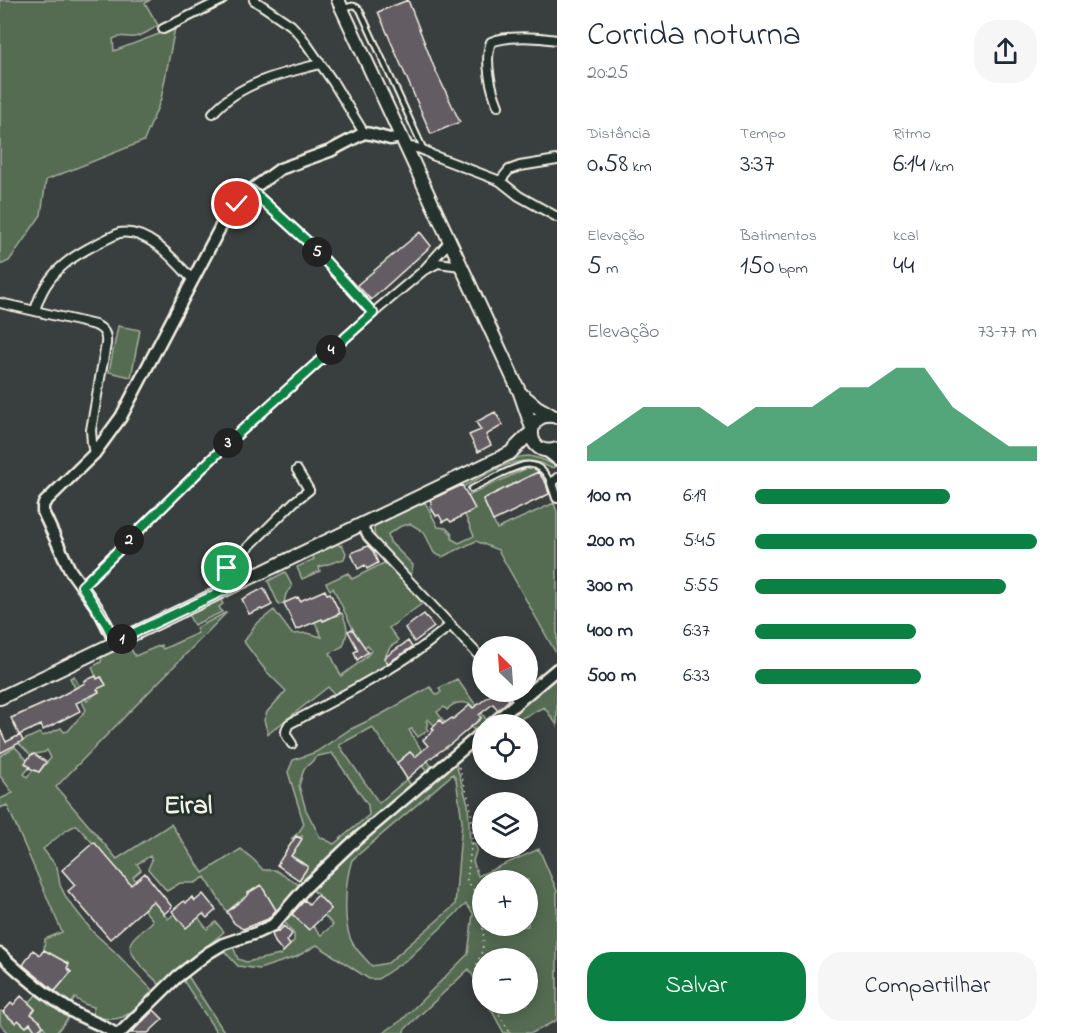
<!DOCTYPE html>
<html lang="pt">
<head>
<meta charset="utf-8">
<style>
  :root { --surface:#fff; --page:#f6f6f7; --text:#1f2937; --muted:#747a83; --accent:#0b8043 }
  body { margin:0; font-family:"Indie Flower",sans-serif; background:var(--page); color:var(--text); height:100vh; display:flex; flex-direction:column; font-size:22px; white-space:nowrap }
  * { box-sizing:border-box; margin:0 }
  p { font-size:20px; color:var(--muted) }
  .icon { flex:none; width:33px; height:33px; fill:none; stroke:currentColor; stroke-width:2; stroke-linecap:round; stroke-linejoin:round }
  .map { position:relative; flex:1; overflow:hidden }
  .details { display:flex; flex-direction:column; background:var(--surface); width:510px }
  .details>* { flex:none }
  .needle { width:39px; rotate:335deg }
  .tools { position:absolute; left:472px; top:636px; display:grid; gap:12px }
  .tools a { display:grid; place-items:center; width:66px; height:66px; border-radius:50%; background:var(--surface); box-shadow:0 3px 15px #0003; font-size:30px }
  .pin { position:absolute; display:grid; place-items:center; width:51px; height:51px; color:#fff; margin:-26px; border:3px solid #fff; border-radius:50%; box-shadow:0 2px 6px #0007 }
  .km { position:absolute; width:30px; height:30px; margin:-15px; border-radius:50%; background:#222; color:#fff; font-size:16px; line-height:30px; text-align:center }
  .round { display:grid; place-items:center; flex:none; width:63px; height:63px; border-radius:24px; background:var(--page) }
  .headline { display:flex; align-items:center; justify-content:space-between; height:102px; padding:0 30px }
  h1 { font-size:33px; font-weight:600; line-height:45px }
  .metrics { display:grid; grid-template-columns:repeat(3,1fr); gap:9px; height:102px; padding:6px 30px }
  .metrics div { display:grid; align-content:center }
  .metrics b { font-size:26px; font-weight:600 }
  .metrics small { font-size:16px; font-weight:400 }
  .metrics p { font-size:16px }
  .chart { height:168px; padding:12px 30px }
  .chart p { display:flex; justify-content:space-between }
  .chart svg { width:100%; height:108px; margin-top:6px; fill:var(--accent); opacity:.7 }
  .cta { display:flex; gap:12px; margin-top:auto; padding:12px 30px }
  .cta a { flex:1; height:69px; border-radius:24px; background:var(--accent); color:#fff; font-size:24px; font-weight:600; line-height:69px; text-align:center }
  .cta a+a { background:var(--page); color:var(--text) }
  ul { padding:0 30px; list-style:none; font-size:20px }
  li { display:grid; grid-template-columns:96px 72px 1fr; align-items:center; height:45px }
  li i { height:15px; border-radius:8px; background:var(--accent) }
  main { display:flex; flex:1; min-height:0 }
  .map>svg:first-child { display:block }
  .green { fill:#546c52; stroke:#a4ae9d; stroke-width:1.5; fill-rule:evenodd }
  .building { fill:#645c64; stroke:#f4f1e8; stroke-width:1.5 }
  .lines { fill:none; stroke-linecap:round; stroke-linejoin:round }
  .lane-casing { stroke:#f4f1e8; stroke-width:8 }
  .street-casing { stroke:#f4f1e8; stroke-width:12 }
  .secondary-casing { stroke:#f4f1e8; stroke-width:15 }
  .primary-casing { stroke:#f4f1e8; stroke-width:16 }
  .path { stroke:#f4f1e8; stroke-width:1.5; stroke-dasharray:1.5 4.5; stroke-linecap:butt }
  .lane { stroke:#26332d; stroke-width:4 }
  .street { stroke:#26332d; stroke-width:8 }
  .secondary { stroke:#26332d; stroke-width:10 }
  .primary { stroke:#26332d; stroke-width:12 }
  .route-casing { stroke:#fff; stroke-width:12 }
  .route { stroke:#0b8043; stroke-width:8 }
  .labels { text-anchor:middle; dominant-baseline:central; stroke-width:6; stroke-linejoin:round; paint-order:stroke }
  .neighbourhood-label { font-size:27px; font-weight:bold; fill:#f4f1e8; stroke:#26332d }
</style>
</head>
<body>
<main>
<div class="map">
<svg width="557" height="1033" viewBox="0 0 557 1033">
  <rect width="100%" height="100%" fill="#393f3e"/>
  <filter id="ink" filterUnits="userSpaceOnUse"><feTurbulence type="fractalNoise" baseFrequency=".0167" numOctaves="2"/><feDisplacementMap in="SourceGraphic" scale="12" xChannelSelector="R" yChannelSelector="G"/><feConvolveMatrix kernelMatrix="1 2 1 2 8 2 1 2 1" color-interpolation-filters="sRGB"/></filter>
  <g filter="url(#ink)">
    <path class="green" d="M0 0H150L145 3 158 25C152 30 141 36 134 37 126 38 121 34 113 39L114 51 175 28 161 99 144 141 46 180 41 215 9 261 0 265Z
      M118 326 140 330 131 377 109 372Z
      M529 456 541 459 557 466C549 470 547 465 540 463 535 461 530 461 525 461 507 461 480 478 463 487L461 483C482 473 505 457 529 456Z
      M529 467 536 468 540 471 483 499 497 529 554 503 557 512V655L498 550 476 541 442 557 434 553 424 532 411 524 401 526 388 534 390 542 413 565 411 576 375 537 374 531V526L425 502 438 527 446 528 452 534V539L459 543 474 536 465 515 475 509 468 496Z
      M337 543 340 546 342 545 346 553 344 559 319 567 320 571 302 579 297 567 314 559 312 554Z
      M386 562 423 603 389 628 398 640 397 643 391 646 384 658 389 664 335 695 328 687 268 734 264 720 267 712 286 691 266 671 244 642 255 625 274 610 292 634 307 633 322 637 313 618 320 615 324 621 342 613C348 627 349 631 343 646L330 653 341 676C351 668 365 660 371 651L368 645 364 647 355 633 333 588 330 590 326 583 348 573 352 579Z
      M285 572 292 586 286 594 284 603 279 605 268 581Z
      M220 598 223 604 219 607 222 612 194 625 188 614Z
      M227 612 56 787 117 859 171 824 203 873 241 849 255 861 263 870H275L301 886 277 913 260 885 249 893 251 896 242 904 239 902 227 912 205 877 195 883H180L167 891 148 869 152 860 150 856 137 864 141 870 133 877 168 919 174 914 194 912 207 929 216 922 224 932 160 985C152 976 125 954 131 942 134 935 146 928 152 922V919L144 910 148 905 118 870 76 825 65 831 43 849 57 867 60 885 67 899 93 932 114 951 153 991C132 1011 124 1027 92 1015L94 1007 84 1004 75 998 71 1004 55 991 71 972 67 968 69 964 44 950 45 939 62 932 7 805 0 808V799L13 793 0 776V756L15 747 27 760 30 767 24 774 27 777 33 770 39 772 51 758 47 750 45 752 31 755 16 741H22L39 733 43 736 61 728 64 732 68 731 86 710 70 678 74 676 87 701 98 692 97 689 105 685 102 677 97 679 92 667 101 662 102 657 128 644 135 656 161 645 163 649 198 633 196 628Z
      M557 676V725L544 707 510 724H499Z
      M457 679 488 722 483 724V726L476 732 471 727 481 718C478 715 474 708 471 705 462 700 452 703 447 710L444 707 437 712 445 723 443 724 440 721 434 725 428 719 426 721 428 724 426 727 428 730 418 737 412 729 409 730 433 769 428 773 410 752 397 763 372 727 339 745 379 803 407 779 412 787 306 882 299 880 308 866 291 856 298 846 292 842 303 836 291 839 299 832 304 824 288 772 293 760 316 752 349 730 380 715 430 687 437 695 441 692 439 688ZM332 753 368 805 369 815 334 844 320 837 306 810 299 786 304 769 318 756Z
      M455 761 468 804 470 843H474L477 849 473 861 478 876 539 849 557 891V1020L532 1033H504L488 1004H528V958H483V994L469 969 404 1030V1033H383L402 1020 468 954 473 913 466 904 409 958 378 979H369L317 945 296 957 259 969 238 966 223 950 232 944 238 959 246 962 280 955 294 941V934L282 919 289 912 309 930 313 926 321 935 333 925 324 915 331 909 310 887ZM453 774 456 779 462 821 455 905 388 963 372 966C366 959 358 952 353 944 342 926 345 880 352 860ZM483 880H528V926H483Z
      M188 976 225 1033H217L183 980Z
      M36 995 67 1017 70 1016 56 1033H49L41 1024 34 1029 36 1032 42 1028 45 1033H9L0 1024V1012L1 1011 15 1023 18 1020 26 1027 35 1017 31 1014 35 1009 29 1003Z"/>
    <path class="building" d="M408 0 434 67 460 122 431 134 378 12Z
      M420 232 431 246 371 300 357 285Z
      M495 412 503 425 486 435 491 445 478 452 469 435 481 430 476 422Z
      M538 472 546 483 549 494 493 521 483 499Z
      M462 485 475 509 451 522 448 519 443 522 439 515 436 516 430 506 432 505 430 500Z
      M368 546 373 551 378 563 367 569 365 565 358 569 351 553Z
      M264 588 272 605 262 610 261 609 249 614 242 599Z
      M325 590 327 594 330 593 340 613 323 621 322 619 296 630 284 603 298 597 300 601Z
      M424 614 434 627 414 642 405 628Z
      M352 629 368 652 357 660 354 652 358 650 348 631Z
      M408 641 412 647 388 663 384 658Z
      M96 676 97 679 101 677 106 685 97 689 99 692 76 703 80 711 43 730 41 725 19 735 11 718 57 698 85 683 84 681Z
      M495 692H503L509 700 498 710 493 704 479 715 481 718 452 743 432 757 407 779 397 763 410 752 415 757 428 746 423 740 434 730 432 728 440 720 443 724 452 718 453 719 470 705 473 708Z
      M0 729 6 742 20 735 23 741 0 753Z
      M34 754 46 762 39 772 29 768 30 767 25 763 31 755Z
      M296 836 302 839 291 856 308 867 299 880 277 865Z
      M94 842 131 885 145 873 172 907 164 914 153 901 110 939 68 891 75 885 62 870Z
      M261 885 276 910 268 919 243 929 234 923 227 912 249 894 248 893Z
      M203 894 216 910 207 918 203 914 186 928 172 911 184 901 186 903 192 897 195 901Z
      M318 895 331 909 309 930 292 914 305 900 309 904Z
      M284 926 292 934 287 941 290 945 283 952 275 942 272 934 279 931Z
      M33 950 40 955 44 950 69 964 67 968 71 972 55 991 23 965Z
      M21 996 35 1009 31 1014 40 1021 43 1026 36 1032 30 1023 26 1027 18 1020 16 1023 3 1012 11 1003 13 1005Z
      M154 1010 163 1019 148 1033H131Z"/>
    <g class="lines">
      <g class="lane-casing">
        <path id="lane" d="M345 8C352 5 355 4 360 10L423 148
          M471 489C481 484 491 479 501 474 523 464 538 456 551 483"/>
      </g>
      <g class="street-casing">
        <path id="street" d="M254 0 291 25 301 36 333 82 364 133
          M163 29 222 0
          M498 106C491 89 484 60 491 42 508 35 539 37 557 40
          M213 113C239 83 283 73 320 64
          M406 147C417 147 423 149 432 155L500 181 519 196 557 217
          M500 181 509 170 520 166 557 160
          M251 190 309 243 373 313
          M427 269 438 263 461 266
          M0 303 35 311
          M94 454 92 443 91 430 106 344C107 334 104 329 95 325L35 311C47 265 81 252 119 233 148 228 174 260 192 279
          M557 478 552 483 557 498
          M361 523 368 537 483 660
          M82 586 231 440 373 313 423 271 450 241
          M229 589 226 578 227 568 294 502 309 490 297 470
          M512 692 519 701
          M292 744C287 736 283 734 289 724 331 702 374 680 414 653 426 645 438 635 451 625"/>
      </g>
      <g class="secondary-casing">
        <path id="secondary" d="M547 451 557 459
          M115 642 100 612 70 570 43 512V506L45 502 94 454 121 417 221 226 227 217 251 190 280 169 330 151 364 133 371 134 390 139 402 137
          M492 724 557 669
          M0 954C22 975 47 996 73 1012 86 1020 102 1024 114 1033
          M120 1033 177 977 208 953 223 944 256 933 273 925 305 888 350 845 483 732"/>
      </g>
      <g class="primary-casing">
        <path id="primary" d="M338 0 520 393 532 428
          M520 393 537 407 551 415
          M557 417C523 407 524 460 557 449
          M0 698 510 453 527 436 531 433"/>
      </g>
      <path class="path" d="M459 767 470 803 473 830 467 880 482 903 483 911
        M483 987C469 964 480 966 483 945 484 939 483 932 483 926
        M493 1004 510 1033"/>
      <use href="#lane" class="lane"/>
      <use href="#street" class="street"/>
      <use href="#secondary" class="secondary"/>
      <use href="#primary" class="primary"/>
    </g>
  </g>
  <g class="lines" filter="url(#ink)">
    <g class="route-casing">
      <path id="route" d="M227 568 226 578 229 588 115 642 107 625 82 586 231 440 373 313 309 243 251 190 237 204"/>
    </g>
    <use href="#route" class="route"/>
  </g>
  <g class="labels">
    <g class="neighbourhood-label">
      <text x="188" y="806">Eiral</text>
    </g>
  </g>
</svg>
<div class="tools">
<a><svg class="needle" viewBox="-14 -14 28 28"><path d="M0-13l5 13h-10z" fill="#e53935"/><path d="M0 13l5-13h-10z" fill="#747a83"/></svg></a>
<a><svg class="icon" aria-label="locate" viewBox="0 0 24 24"><circle cx="12" cy="12" r="6"/><path d="M12 2v4M12 18v4M2 12h4M18 12h4"/></svg></a>
<a><svg class="icon" aria-label="layers" viewBox="0 0 24 24"><path d="M12 4l9 5-9 5-9-5zM3 14l9 5 9-5"/></svg></a>
<a>+</a>
<a>−</a>
</div>
<div class="pin" style="left:227px;top:568px;background:#1e9e55"><svg class="icon" aria-label="arrive" viewBox="0 0 24 24"><path d="M6 21V4h12l-3 4 3 4H6"/></svg></div>
<div class="pin" style="left:237px;top:204px;background:#d93025"><svg class="icon" aria-label="check" viewBox="0 0 24 24"><path d="M5 12l5 5 9-10"/></svg></div>
<b class="km" style="left:122px;top:639px">1</b>
<b class="km" style="left:129px;top:540px">2</b>
<b class="km" style="left:228px;top:443px">3</b>
<b class="km" style="left:331px;top:350px">4</b>
<b class="km" style="left:317px;top:252px">5</b>
</div>
<section class="details">
<div class="headline"><div><h1>Corrida noturna</h1><p>20:25</p></div><a class="round"><svg class="icon" aria-label="share" viewBox="0 0 24 24"><path d="M12 15V3M7 8l5-5 5 5M5 13v7h14v-7"/></svg></a></div>
<div class="metrics">
<div><p>Distância</p><b>0.58<small> km</small></b></div>
<div><p>Tempo</p><b>3:37</b></div>
<div><p>Ritmo</p><b>6:14<small> /km</small></b></div>
</div>
<div class="metrics">
<div><p>Elevação</p><b>5<small> m</small></b></div>
<div><p>Batimentos</p><b>150<small> bpm</small></b></div>
<div><p>kcal</p><b>44</b></div>
</div>
<div class="chart"><p><span>Elevação</span>73–77 m</p>
<svg viewBox="0 0 160 44" preserveAspectRatio="none"><path d="M0 44V38L10 30L20 22L30 22L40 22L50 30L60 22L70 22L80 22L90 14L100 14L110 6L120 6L130 22L140 30L150 38L160 38V44z"/></svg>
</div>
<ul>
<li><b>100 m</b>6:19<i style="width:69%"></i></li>
<li><b>200 m</b>5:45<i style="width:100%"></i></li>
<li><b>300 m</b>5:55<i style="width:89%"></i></li>
<li><b>400 m</b>6:37<i style="width:57%"></i></li>
<li><b>500 m</b>6:33<i style="width:59%"></i></li>
</ul>
<div class="cta"><a>Salvar</a><a>Compartilhar</a></div>
</section>
</main>
</body>
</html>
